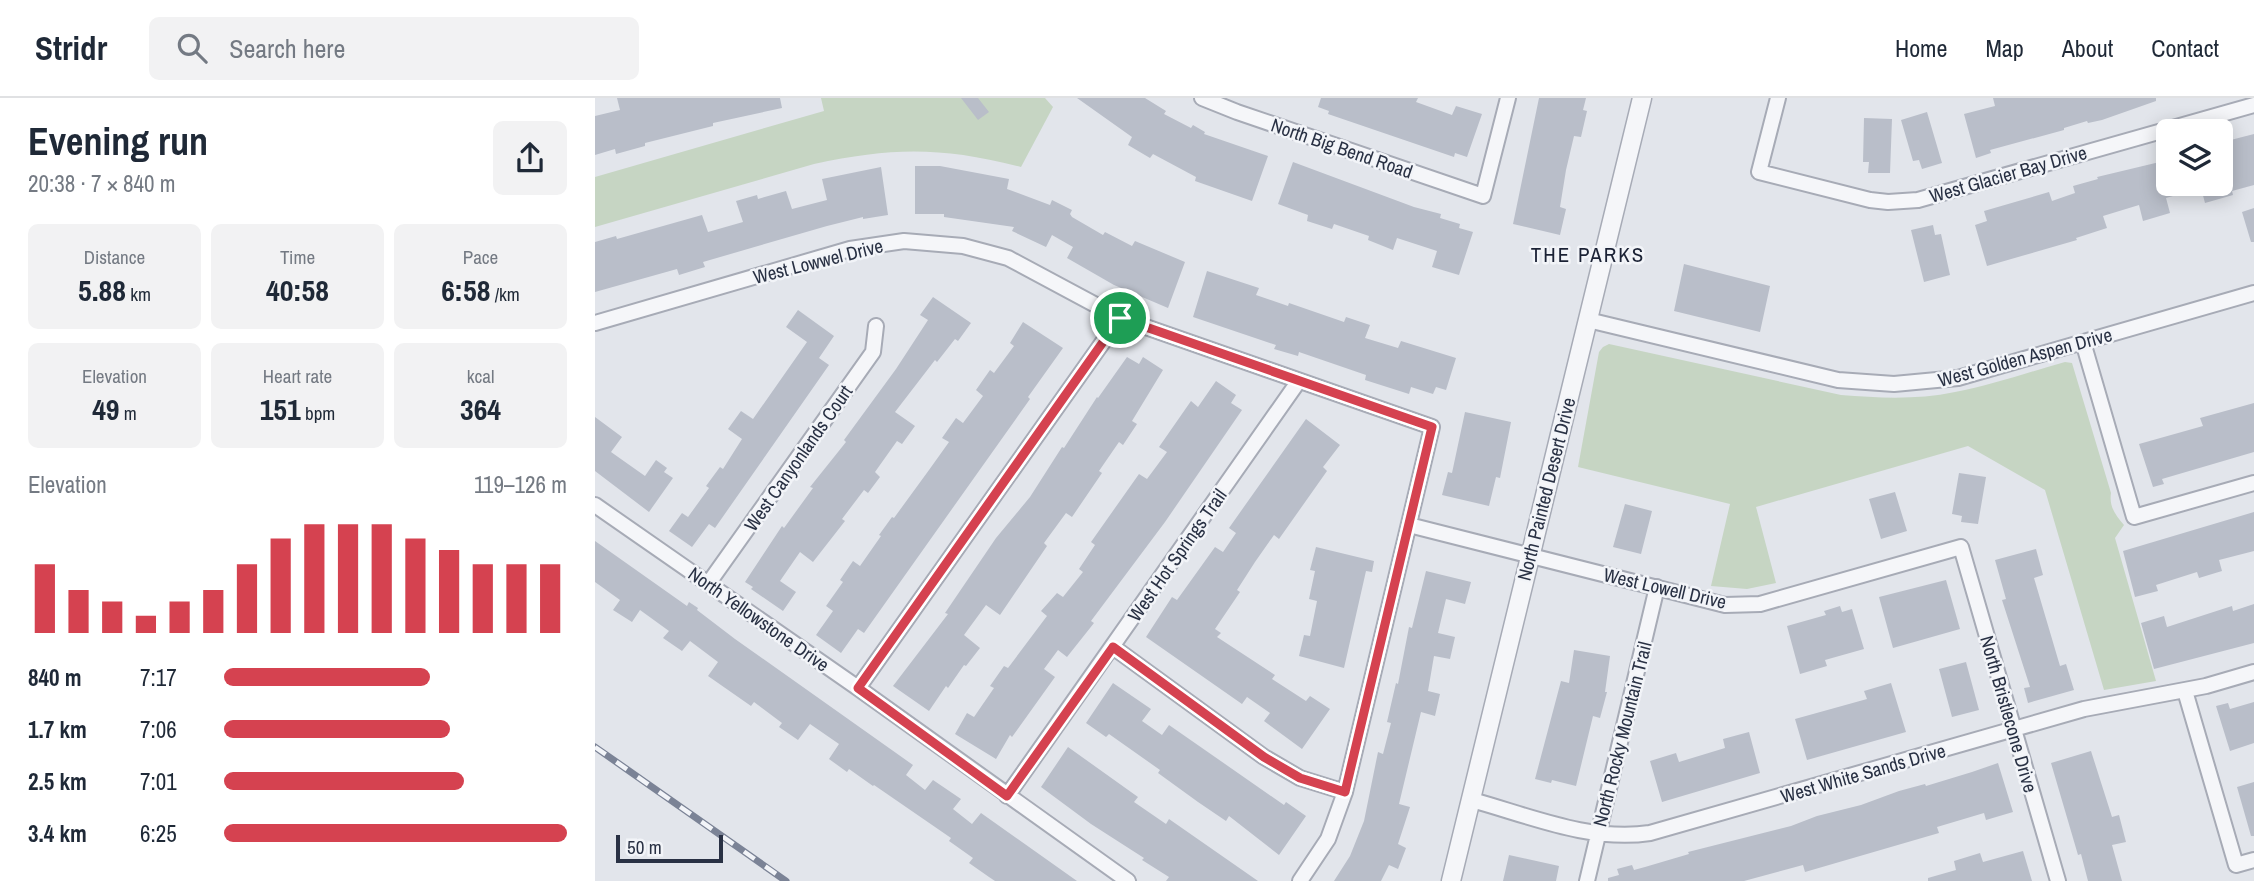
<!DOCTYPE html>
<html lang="en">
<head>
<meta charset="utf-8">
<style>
  :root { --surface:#fff; --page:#f2f2f3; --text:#1f2937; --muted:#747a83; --line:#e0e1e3; --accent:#d54250 }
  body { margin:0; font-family:"Archivo Narrow",sans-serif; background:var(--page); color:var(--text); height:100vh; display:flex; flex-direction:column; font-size:26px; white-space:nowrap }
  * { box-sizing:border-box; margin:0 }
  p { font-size:23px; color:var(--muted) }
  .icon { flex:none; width:38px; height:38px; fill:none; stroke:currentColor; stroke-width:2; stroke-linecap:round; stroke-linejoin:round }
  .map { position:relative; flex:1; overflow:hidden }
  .details { display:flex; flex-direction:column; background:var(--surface); width:595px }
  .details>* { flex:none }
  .tools { position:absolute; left:1561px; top:21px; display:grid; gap:14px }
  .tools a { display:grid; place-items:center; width:77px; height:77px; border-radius:10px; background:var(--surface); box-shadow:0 4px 18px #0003; font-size:35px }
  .scale { position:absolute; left:21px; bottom:18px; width:107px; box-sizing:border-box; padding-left:7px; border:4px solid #293144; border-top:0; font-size:19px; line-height:24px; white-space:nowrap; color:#293144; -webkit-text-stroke:5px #f2f4f8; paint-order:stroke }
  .pin { position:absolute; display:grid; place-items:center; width:60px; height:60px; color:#fff; margin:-30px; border:4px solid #fff; border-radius:50%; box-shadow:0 2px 7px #0007 }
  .round { display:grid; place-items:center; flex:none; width:74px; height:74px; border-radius:10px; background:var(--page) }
  .head { display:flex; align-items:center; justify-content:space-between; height:119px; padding:0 28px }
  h1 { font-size:38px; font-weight:700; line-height:52px }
  .figures { display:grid; grid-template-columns:repeat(3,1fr); gap:10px; height:119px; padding:7px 28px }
  .figures div { display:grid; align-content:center; border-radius:10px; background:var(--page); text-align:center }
  .figures b { font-size:30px; font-weight:700 }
  .figures small { font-size:19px; font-weight:400 }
  .figures p { font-size:19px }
  .chart { height:196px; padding:14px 28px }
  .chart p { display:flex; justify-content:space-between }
  .chart svg { width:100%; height:126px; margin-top:7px; stroke:var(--accent); stroke-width:6 }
  ul { padding:0 28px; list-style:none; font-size:23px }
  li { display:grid; grid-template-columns:112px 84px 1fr; align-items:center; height:52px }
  li i { height:18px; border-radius:9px; background:var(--accent) }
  header { display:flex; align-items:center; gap:42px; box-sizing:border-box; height:98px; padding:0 35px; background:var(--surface); border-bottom:2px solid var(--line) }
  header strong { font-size:33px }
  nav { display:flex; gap:38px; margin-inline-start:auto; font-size:24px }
  .search { width:490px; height:63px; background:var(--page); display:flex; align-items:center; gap:18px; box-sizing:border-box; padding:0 24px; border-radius:10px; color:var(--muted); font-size:26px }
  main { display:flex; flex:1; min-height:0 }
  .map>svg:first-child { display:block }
  .green { fill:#c6d5c3 }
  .building { fill:#b9bec9 }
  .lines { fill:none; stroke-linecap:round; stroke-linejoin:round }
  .minor-casing { stroke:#a7abb6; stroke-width:18 }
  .tertiary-casing { stroke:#a7abb6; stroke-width:21 }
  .minor { stroke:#f5f6f9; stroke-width:14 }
  .tertiary { stroke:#f5f6f9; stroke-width:18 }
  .rail-casing { stroke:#7b8396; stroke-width:7 }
  .rail { stroke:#f2f4f8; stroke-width:4.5; stroke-dasharray:13; stroke-linecap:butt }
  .route-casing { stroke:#fff; stroke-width:14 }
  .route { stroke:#d54250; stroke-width:9 }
  .labels { text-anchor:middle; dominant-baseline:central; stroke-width:5; stroke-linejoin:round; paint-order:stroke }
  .street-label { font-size:19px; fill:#293144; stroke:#f2f4f8 }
  .neighbourhood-label { font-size:21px; letter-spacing:2px; fill:#1b2235; stroke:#f2f4f8 }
</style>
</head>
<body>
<header>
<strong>Stridr</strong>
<div class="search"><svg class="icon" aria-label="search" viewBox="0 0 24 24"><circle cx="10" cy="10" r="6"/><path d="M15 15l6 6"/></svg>Search here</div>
<nav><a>Home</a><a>Map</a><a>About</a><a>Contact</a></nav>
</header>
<main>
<section class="details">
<div class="head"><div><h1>Evening run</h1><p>20:38 · 7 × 840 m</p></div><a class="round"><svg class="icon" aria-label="share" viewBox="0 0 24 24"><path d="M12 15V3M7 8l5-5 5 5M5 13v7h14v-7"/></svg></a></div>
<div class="figures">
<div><p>Distance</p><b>5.88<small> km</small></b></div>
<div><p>Time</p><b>40:58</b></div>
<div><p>Pace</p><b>6:58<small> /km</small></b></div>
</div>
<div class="figures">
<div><p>Elevation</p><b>49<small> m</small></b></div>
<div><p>Heart rate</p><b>151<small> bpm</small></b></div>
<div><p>kcal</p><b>364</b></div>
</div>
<div class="chart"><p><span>Elevation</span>119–126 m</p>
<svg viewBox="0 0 160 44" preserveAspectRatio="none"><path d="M5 44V20M15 44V29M25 44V33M35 44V38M45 44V33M55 44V29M65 44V20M75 44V11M85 44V6M95 44V6M105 44V6M115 44V11M125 44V15M135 44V20M145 44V20M155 44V20"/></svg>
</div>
<ul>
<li><b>840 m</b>7:17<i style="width:60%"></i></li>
<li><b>1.7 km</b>7:06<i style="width:66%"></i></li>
<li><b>2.5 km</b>7:01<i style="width:70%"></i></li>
<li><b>3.4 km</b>6:25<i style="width:100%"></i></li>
</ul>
</section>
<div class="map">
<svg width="1659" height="783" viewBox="0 0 1659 783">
  <rect width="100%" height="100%" fill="#e2e5eb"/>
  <path class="green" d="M226 0H450L458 9 426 69C347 49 299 49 219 66L0 129V79L229 13Z
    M1014 246 1246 297C1284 300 1322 302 1360 294 1397 287 1434 274 1470 264L1477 265 1516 395C1514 408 1520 417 1529 427L1520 440 1561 583 1509 592 1450 392 1373 348 1161 409 1181 485 1152 491 1116 488 1135 406 983 369 1004 254 1008 249Z"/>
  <path class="building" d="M22 0H185L187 10 118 25V28L50 45V48L21 56 20 51 0 57V18L25 12Z
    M366 0H383L394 14 383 22Z
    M482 0H550L571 13 569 16 596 30 598 27 610 34 609 36 673 58 657 103 600 83 601 79 558 56 555 60 533 47 537 39Z
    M726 0H823L821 4 857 17 861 8 887 16 872 59 860 55 859 59 733 16 734 13 723 9Z
    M944 0H991L988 12 992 13 986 39 979 38 971 72 965 109 971 111 965 137 918 126Z
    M1398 0H1561V3L1507 22 1493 25 1492 23 1469 30V32L1395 52 1396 55 1381 60 1369 16 1400 8Z
    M1332 14 1347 65 1327 71 1324 62 1318 63 1306 22Z
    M1269 20 1297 21 1295 75H1273L1274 64H1268Z
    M1659 36V87L1637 93 1638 97 1610 105 1606 90 1571 100 1575 115 1548 123 1544 107 1508 118 1512 130 1481 140 1482 142 1392 168 1380 127 1392 123 1389 113 1454 94 1457 103 1480 95 1478 88 1503 81 1502 79 1573 62V86H1626V57L1631 55 1628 44Z
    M698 64 819 109 846 116 845 120 865 126 864 130 878 134 864 177 837 169 842 153 802 140 798 152 773 142 774 138 739 126 737 131 712 123 713 117 683 106Z
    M320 68H345L414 81 412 91 455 107 457 102 477 112 475 116 477 119 508 137 510 134 537 148 540 143 590 164 573 210 519 187 472 160 478 149 457 137 451 149 417 133 419 129 349 119V116H320Z
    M286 69 293 117 268 121V119L232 128 108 164 110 169 84 177 82 171 0 194V144L21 138 22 141 107 117 113 134 148 124 141 103 162 97 163 101 191 93 197 111 232 102 227 81Z
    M1659 110V144H1656L1647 114Z
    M1338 127 1340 137 1346 136 1355 177 1329 184 1316 132Z
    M1089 166 1175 188 1165 234 1079 213Z
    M612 173 664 190 661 197 693 208 694 205 749 224 751 219 775 227 770 240 803 250 806 243 861 260 851 292 841 289 838 296 816 289 814 296 770 282 771 277 704 254 703 258 679 251 681 247 598 219Z
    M338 199 376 225 363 243 360 241 342 264 340 262 300 314 320 328 307 346 302 343 280 374 285 379 273 395 269 392 247 421 250 423 218 464 205 454 185 483 201 494 188 513 156 491 158 489 150 484 187 428 189 430 218 390 215 389 251 344 249 342 301 271 333 222 325 217Z
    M203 212 239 238 224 260 234 267 120 430 114 426 97 449 74 433 87 415 93 419 114 390 111 388 125 369 128 371 147 341 133 331 146 313 158 321 212 244 191 229Z
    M428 224 468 250 433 299 435 301 269 535 263 531 246 555 221 537 238 513 231 508 248 484 245 482 258 463 265 468 286 438 284 437 297 419 299 420 334 372 354 344 347 340 361 320 368 325 388 298 381 292 395 272 399 275 419 248 415 245Z
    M532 259 544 266 548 259 568 272 537 323 542 326 528 347 524 344 504 373 507 375 477 419 471 415 449 445 452 448 405 517 391 507 369 537 385 550 371 568 369 567 353 590 351 588 334 613 298 588 353 516 350 515 401 440 435 399 467 349 469 350 502 299 503 300Z
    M621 283 641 297 636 305 647 312 570 424 496 523 499 525 472 559 463 552 449 571 460 579 417 639 415 637 401 661 360 636 372 615 379 619 399 590 395 588 409 568 413 570 452 518 446 513 462 495 468 499 488 474 484 471 500 447 496 444 544 376 552 381 572 354 564 349 596 303 603 309Z
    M1659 305V354L1567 381 1569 386 1558 389 1544 346 1608 328 1605 320Z
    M870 314 916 324 905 380 901 379 894 408 847 397 853 374 857 375Z
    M0 319 27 339 16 354 50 378 61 362 72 370 69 374 78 380 54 414 0 373Z
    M711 321 745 347 728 369 732 373 684 441 679 437 660 464 642 492 645 494 620 531 626 535 622 539 680 577 677 581 711 603 715 598 735 611 707 651 669 623 675 615 652 599 647 606 551 539 577 499 582 502 620 449 628 454 641 435 634 430Z
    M1364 375 1391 379 1383 426 1366 424 1367 418 1357 416Z
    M1300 394 1312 433 1286 441 1274 401Z
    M1030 406 1057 413 1046 456 1018 449Z
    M1659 414V453L1624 462 1627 473 1604 480 1602 474 1561 487 1563 493 1540 499 1528 453Z
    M0 443 92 508 94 504 103 510 102 512 140 541 318 667 311 677 330 692 338 682 366 701 358 711 377 726 386 715 482 783H400L394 779 374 765 378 760 354 743 356 740 279 687 278 688 254 671 252 674 234 661 244 646 215 626 203 642 184 629 187 625 159 604 156 608 113 578 123 564 95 543 87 553 68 540 74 533 45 512 37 524 18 512 25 502 0 484Z
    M721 449 779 463 777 474 771 473 749 570 704 558 709 537 715 538 722 503 714 501 720 473 715 472Z
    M1441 451 1448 477 1439 480 1465 568 1471 566 1479 592 1433 605 1429 590 1435 589 1407 502 1411 501 1400 462Z
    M831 473 876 484 870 506 851 501 843 535 860 539 855 561 839 558 833 593 845 596 840 618 826 614 804 706 815 709 803 746 811 750 803 771 794 767 786 783H739L755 758 769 723 783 654 788 656 796 625 792 624 801 585 803 586 814 529 817 530Z
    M1351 482 1365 531 1298 550 1284 499Z
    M1659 506V545L1559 571 1546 525 1569 518 1572 529 1637 508 1638 513Z
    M1245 508 1247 514 1257 511 1269 551 1230 562 1232 568 1205 576 1192 528 1231 517 1229 513Z
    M979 552 1015 558 1010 594H1012L1005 620 998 618 981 688 957 682 956 685 940 681 966 583 974 585Z
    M1371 564 1384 612 1357 619 1344 571Z
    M518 585 556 611 547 623 567 637 574 627 689 707 691 704 711 718 684 757 634 718 631 723 603 704 563 675 565 672 514 636 511 639 491 625Z
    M1296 585 1311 634 1212 662 1200 621 1272 601 1269 593Z
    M1659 604V645L1635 653 1621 608 1633 605 1635 611Z
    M1154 634 1165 675 1067 704 1055 663 1081 655 1084 664 1130 650 1128 641Z
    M473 649 543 699 539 704 571 726 574 721 663 783H571L574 779 547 762 549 760 496 726 446 689Z
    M1496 653 1517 719 1524 717 1531 744 1517 747 1527 783H1493L1486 756 1483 757 1456 665Z
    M1403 665 1418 714 1391 722 1389 715 1342 729 1344 735 1210 774 1208 767 1149 783H1013V780L1024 777 1022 771 1037 767 1039 772 1050 769 1094 756 1093 754 1196 728 1222 718 1266 707 1304 693 1330 686 1331 688 1377 674Z
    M1659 684V738H1656L1642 689Z
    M1428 753 1437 783H1333V780L1361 772 1359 763 1385 755 1388 764Z
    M914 757 964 768 961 783H908Z"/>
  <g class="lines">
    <g class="minor-casing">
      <path id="minor" d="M607 0 642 14 888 98 913 0
        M1183 0 1164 74 1275 102 1293 104 1323 102 1659 7
        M993 222 1243 282 1299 286 1363 280 1659 195
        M0 225 255 151 309 143 368 148 413 160 525 220 837 329 750 694 733 741 705 783
        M1488 244 1539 419 1659 385
        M0 407 263 590 533 783
        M814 427 1130 507 1165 506 1366 449 1463 783
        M113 486 278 254 281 228
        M518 549 669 659 705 680 750 694
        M263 590 525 220
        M1590 593 1641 767 1659 762
        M412 698 703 284
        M877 702C935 718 995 744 1055 735L1489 611 1611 588 1659 574
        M992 783 1062 489"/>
    </g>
    <g class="tertiary-casing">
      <path id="tertiary" d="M856 783 1047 0"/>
    </g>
    <use href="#minor" class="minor"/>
    <use href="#tertiary" class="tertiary"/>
    <g class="rail-casing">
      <path id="rail" d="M0 649 191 783"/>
    </g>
    <use href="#rail" class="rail"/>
  </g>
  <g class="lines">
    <g class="route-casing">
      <path id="route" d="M525 220 837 329 750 694 705 680 669 659 518 549 412 698 263 590Z"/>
    </g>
    <use href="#route" class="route"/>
  </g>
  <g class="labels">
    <g class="street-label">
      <text transform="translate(747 50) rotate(19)">North Big Bend Road</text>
      <text transform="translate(1413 76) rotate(-16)">West Glacier Bay Drive</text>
      <text transform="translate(223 163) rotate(-14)">West Lowwel Drive</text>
      <text transform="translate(1430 259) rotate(-15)">West Golden Aspen Drive</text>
      <text transform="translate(203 360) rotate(-55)">West Canyonlands Court</text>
      <text transform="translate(951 391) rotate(-76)">North Painted Desert Drive</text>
      <text transform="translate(582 457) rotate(-55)">West Hot Springs Trail</text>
      <text transform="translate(1070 490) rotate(13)">West Lowell Drive</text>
      <text transform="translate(164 521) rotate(35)">North Yellowstone Drive</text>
      <text transform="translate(1414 616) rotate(74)">North Bristlecone Drive</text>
      <text transform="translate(1027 636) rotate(-76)">North Rocky Mountain Trail</text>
      <text transform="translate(1268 675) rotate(-16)">West White Sands Drive</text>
    </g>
    <g class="neighbourhood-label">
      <text x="993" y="156">THE PARKS</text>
    </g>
  </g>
</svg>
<div class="tools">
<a><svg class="icon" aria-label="layers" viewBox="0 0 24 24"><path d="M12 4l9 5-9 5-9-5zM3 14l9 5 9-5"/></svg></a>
</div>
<div class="scale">50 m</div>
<div class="pin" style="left:525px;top:220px;background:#1e9e55"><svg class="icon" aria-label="arrive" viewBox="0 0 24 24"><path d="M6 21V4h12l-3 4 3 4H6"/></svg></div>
</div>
</main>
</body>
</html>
